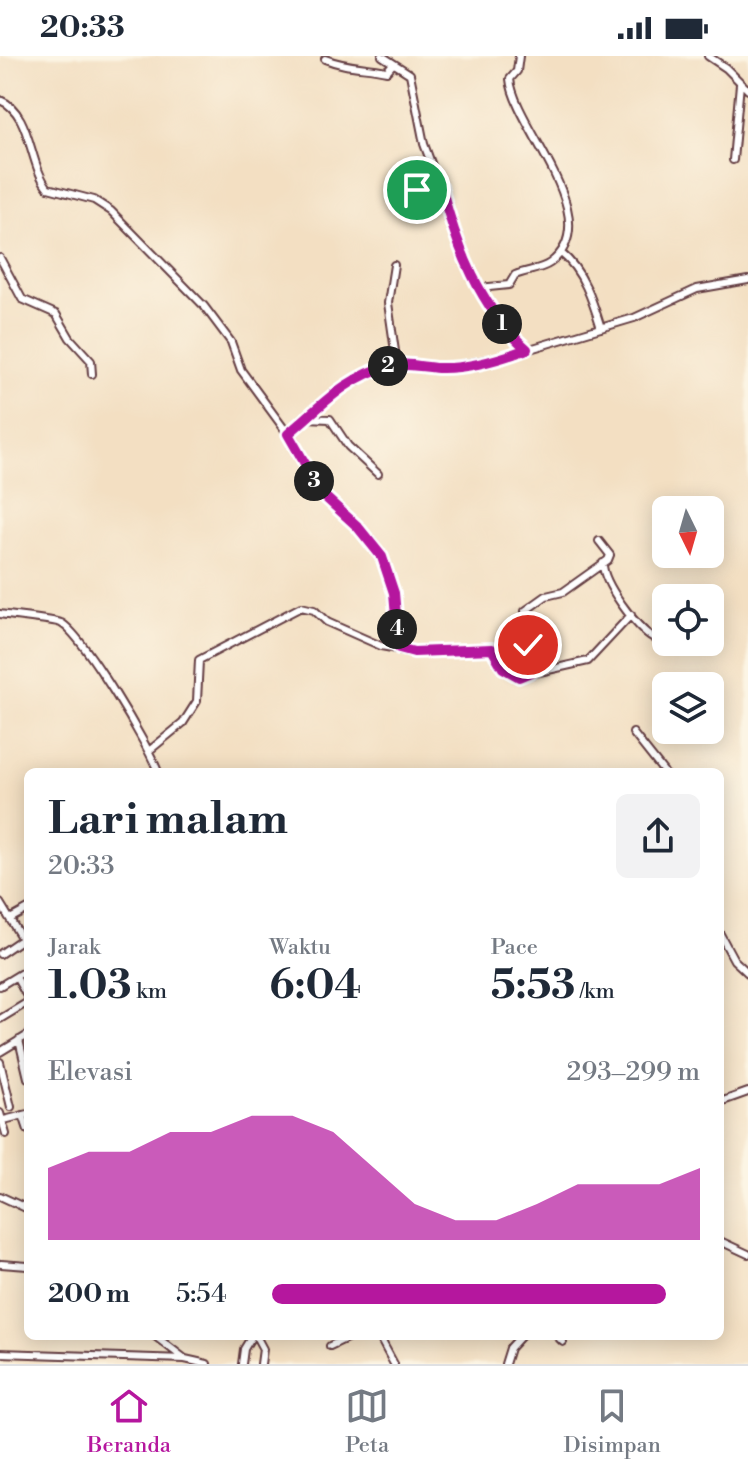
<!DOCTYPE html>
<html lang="id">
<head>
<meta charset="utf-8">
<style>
  :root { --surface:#fff; --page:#f2f2f3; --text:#1f2937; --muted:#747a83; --line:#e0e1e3; --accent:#b5179e }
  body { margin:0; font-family:"Libre Bodoni",serif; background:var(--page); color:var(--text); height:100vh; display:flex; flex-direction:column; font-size:30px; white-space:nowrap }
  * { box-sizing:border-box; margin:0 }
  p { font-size:26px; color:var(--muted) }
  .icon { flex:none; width:44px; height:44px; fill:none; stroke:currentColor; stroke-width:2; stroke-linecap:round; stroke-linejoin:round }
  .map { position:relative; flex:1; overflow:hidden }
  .drawer { position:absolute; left:24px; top:712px; width:700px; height:572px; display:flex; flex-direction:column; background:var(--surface); border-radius:12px; box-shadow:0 4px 20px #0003 }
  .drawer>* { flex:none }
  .needle { width:52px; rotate:175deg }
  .controls { position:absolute; left:652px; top:440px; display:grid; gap:16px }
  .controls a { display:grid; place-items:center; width:72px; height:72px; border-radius:12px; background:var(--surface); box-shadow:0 4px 20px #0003; font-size:40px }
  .pin { position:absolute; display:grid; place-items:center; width:68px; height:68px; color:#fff; margin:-34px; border:4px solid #fff; border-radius:50%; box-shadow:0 2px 8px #0007 }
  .km { position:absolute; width:40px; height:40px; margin:-20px; border-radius:50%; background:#222; color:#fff; font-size:22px; line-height:40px; text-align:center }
  .round { display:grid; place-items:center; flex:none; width:84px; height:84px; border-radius:12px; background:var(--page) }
  .overview { display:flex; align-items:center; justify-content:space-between; height:136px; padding:0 24px }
  h1 { font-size:44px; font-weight:800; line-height:60px }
  .metrics { display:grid; grid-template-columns:repeat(3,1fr); gap:12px; height:136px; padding:8px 24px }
  .metrics div { display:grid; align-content:center }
  .metrics b { font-size:40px; font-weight:800 }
  .metrics small { font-size:22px; font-weight:400 }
  .metrics p { font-size:22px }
  .chart { height:224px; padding:16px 24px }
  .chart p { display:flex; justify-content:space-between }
  .chart svg { width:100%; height:144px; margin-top:8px; fill:var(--accent); opacity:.7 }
  ul { padding:0 24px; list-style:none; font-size:26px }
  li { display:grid; grid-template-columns:128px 96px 1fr; align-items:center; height:60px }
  li i { height:20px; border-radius:10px; background:var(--accent) }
  .status { display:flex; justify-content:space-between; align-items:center; height:56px; padding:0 40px; background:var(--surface); direction:ltr }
  .status svg { height:22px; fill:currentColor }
  .tab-bar { display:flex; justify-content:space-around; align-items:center; height:112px; border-top:2px solid var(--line); background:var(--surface); font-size:22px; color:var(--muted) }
  .tab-bar a { display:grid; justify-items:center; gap:4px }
  .tab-bar .selected { color:var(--accent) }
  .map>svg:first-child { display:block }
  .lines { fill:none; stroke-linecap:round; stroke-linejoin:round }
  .minor-casing { stroke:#633c42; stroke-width:10 }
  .minor { stroke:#fff; stroke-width:6 }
  .route-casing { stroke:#fff; stroke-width:16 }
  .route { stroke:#b5179e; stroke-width:10 }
</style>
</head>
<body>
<div class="status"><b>20:33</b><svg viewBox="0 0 49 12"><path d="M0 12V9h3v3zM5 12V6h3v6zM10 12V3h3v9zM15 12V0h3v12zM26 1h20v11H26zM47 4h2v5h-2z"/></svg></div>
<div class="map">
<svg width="748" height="1308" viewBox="0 0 748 1308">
  <rect width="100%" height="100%" fill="#fcf5e5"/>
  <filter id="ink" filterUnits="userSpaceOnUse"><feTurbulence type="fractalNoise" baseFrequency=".0125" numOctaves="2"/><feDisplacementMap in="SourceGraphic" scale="16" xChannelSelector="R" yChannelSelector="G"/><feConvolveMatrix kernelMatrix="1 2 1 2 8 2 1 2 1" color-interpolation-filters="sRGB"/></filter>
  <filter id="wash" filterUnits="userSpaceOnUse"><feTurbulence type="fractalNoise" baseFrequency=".006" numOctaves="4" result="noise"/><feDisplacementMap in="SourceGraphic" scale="32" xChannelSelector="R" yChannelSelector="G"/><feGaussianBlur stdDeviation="1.8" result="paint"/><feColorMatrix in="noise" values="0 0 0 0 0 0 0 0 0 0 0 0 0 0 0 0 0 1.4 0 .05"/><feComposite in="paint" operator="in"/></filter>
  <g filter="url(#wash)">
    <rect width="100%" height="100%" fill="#f3dfc2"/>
  </g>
  <g filter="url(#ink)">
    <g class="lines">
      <g class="minor-casing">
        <path id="minor" d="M382 0 410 18 424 88 468 208 482 238 502 268 527 293
          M708 0 726 12 748 34
          M325 3C347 12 363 10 387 15L392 9
          M0 44C32 57 28 107 48 132L94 144 111 155 204 250 231 286 241 314 288 378 323 439 372 486 390 520 399 592
          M733 104 740 28
          M403 141 410 136 441 130
          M561 197C583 214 593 246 601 272
          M0 202 22 243 56 258 70 282 91 305 92 318
          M394 209 388 247 397 309
          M479 232 509 229 515 219C527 214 540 214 550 207 609 164 514 70 510 23L517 15 519 0
          M307 362 330 363 348 390 378 418
          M288 378 335 337 373 315 395 309 447 312 503 301 634 262 697 233 748 224
          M603 507C602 526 637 573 654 582
          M0 558C11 560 54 564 61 567 83 579 149 690 158 716
          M495 596 510 590
          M538 613 530 598 525 555 546 540 563 536 608 504 610 499 599 485
          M633 677 664 716
          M150 694 183 667 197 645 199 604 301 551 314 554 327 566 381 590 414 596 493 594 503 612 517 621 588 605 631 559
          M0 847 22 883 0 898
          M10 863 28 853
          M720 878 734 904 748 917
          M16 921 28 942
          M0 930 28 913
          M0 963 28 946
          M19 984 28 1022
          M0 996 28 979
          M0 1006 11 1051
          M720 1046 748 1036
          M0 1057 6 1078
          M23 1059 28 1074
          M0 1065 28 1058
          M0 1140 28 1153
          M720 1185 748 1198
          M1 1208 28 1210
          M155 1280 185 1303
          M256 1280 263 1293 261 1308
          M379 1280 394 1308
          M557 1280 563 1286
          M330 1290 351 1280
          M0 1297 185 1303 207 1308
          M242 1308 244 1293 252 1280
          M505 1308 510 1292 521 1280"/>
      </g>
      <use href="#minor" class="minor"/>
    </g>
  </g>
  <g class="lines" filter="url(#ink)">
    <g class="route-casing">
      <path id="route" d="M417 134 441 130C456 189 480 253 527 293 501 303 466 313 438 312 422 311 404 306 389 310 347 320 319 352 288 378L323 439 357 470 382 501 394 537 399 592 414 596 492 593 503 612 519 621 538 613 528 589"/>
    </g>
    <use href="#route" class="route"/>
  </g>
</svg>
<div class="controls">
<a><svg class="needle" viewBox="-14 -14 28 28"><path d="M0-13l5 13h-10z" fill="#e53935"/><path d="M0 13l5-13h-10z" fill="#747a83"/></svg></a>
<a><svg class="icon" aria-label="locate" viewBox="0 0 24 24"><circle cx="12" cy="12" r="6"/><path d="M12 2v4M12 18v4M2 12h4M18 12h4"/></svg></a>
<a><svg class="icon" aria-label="layers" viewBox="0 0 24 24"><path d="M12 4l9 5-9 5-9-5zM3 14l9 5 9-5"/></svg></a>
</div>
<div class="pin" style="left:417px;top:134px;background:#1e9e55"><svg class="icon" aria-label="arrive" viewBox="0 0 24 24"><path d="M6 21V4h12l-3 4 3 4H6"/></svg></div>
<div class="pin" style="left:528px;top:589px;background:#d93025"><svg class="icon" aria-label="check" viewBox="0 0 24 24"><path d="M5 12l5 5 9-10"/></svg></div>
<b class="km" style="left:502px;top:268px">1</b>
<b class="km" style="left:388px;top:310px">2</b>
<b class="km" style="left:314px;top:425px">3</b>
<b class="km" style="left:397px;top:573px">4</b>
<section class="drawer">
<div class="overview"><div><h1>Lari malam</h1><p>20:33</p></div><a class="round"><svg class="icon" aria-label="share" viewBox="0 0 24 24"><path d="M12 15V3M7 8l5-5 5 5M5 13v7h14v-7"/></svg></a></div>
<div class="metrics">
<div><p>Jarak</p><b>1.03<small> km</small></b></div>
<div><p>Waktu</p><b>6:04</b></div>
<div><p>Pace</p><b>5:53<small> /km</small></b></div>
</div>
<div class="chart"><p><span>Elevasi</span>293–299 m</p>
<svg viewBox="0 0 160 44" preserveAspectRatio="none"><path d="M0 44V22L10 17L20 17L30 11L40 11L50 6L60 6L70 11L80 22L90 33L100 38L110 38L120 33L130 27L140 27L150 27L160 22V44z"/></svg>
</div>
<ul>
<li><b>200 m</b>5:54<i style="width:92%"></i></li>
</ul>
</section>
</div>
<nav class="tab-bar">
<a class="selected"><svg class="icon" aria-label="home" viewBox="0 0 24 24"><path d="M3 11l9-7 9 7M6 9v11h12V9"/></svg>Beranda</a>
<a><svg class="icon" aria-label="map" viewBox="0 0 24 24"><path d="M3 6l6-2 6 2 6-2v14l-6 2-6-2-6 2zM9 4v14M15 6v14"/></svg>Peta</a>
<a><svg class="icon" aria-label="saved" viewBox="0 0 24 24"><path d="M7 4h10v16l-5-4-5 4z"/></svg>Disimpan</a>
</nav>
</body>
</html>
